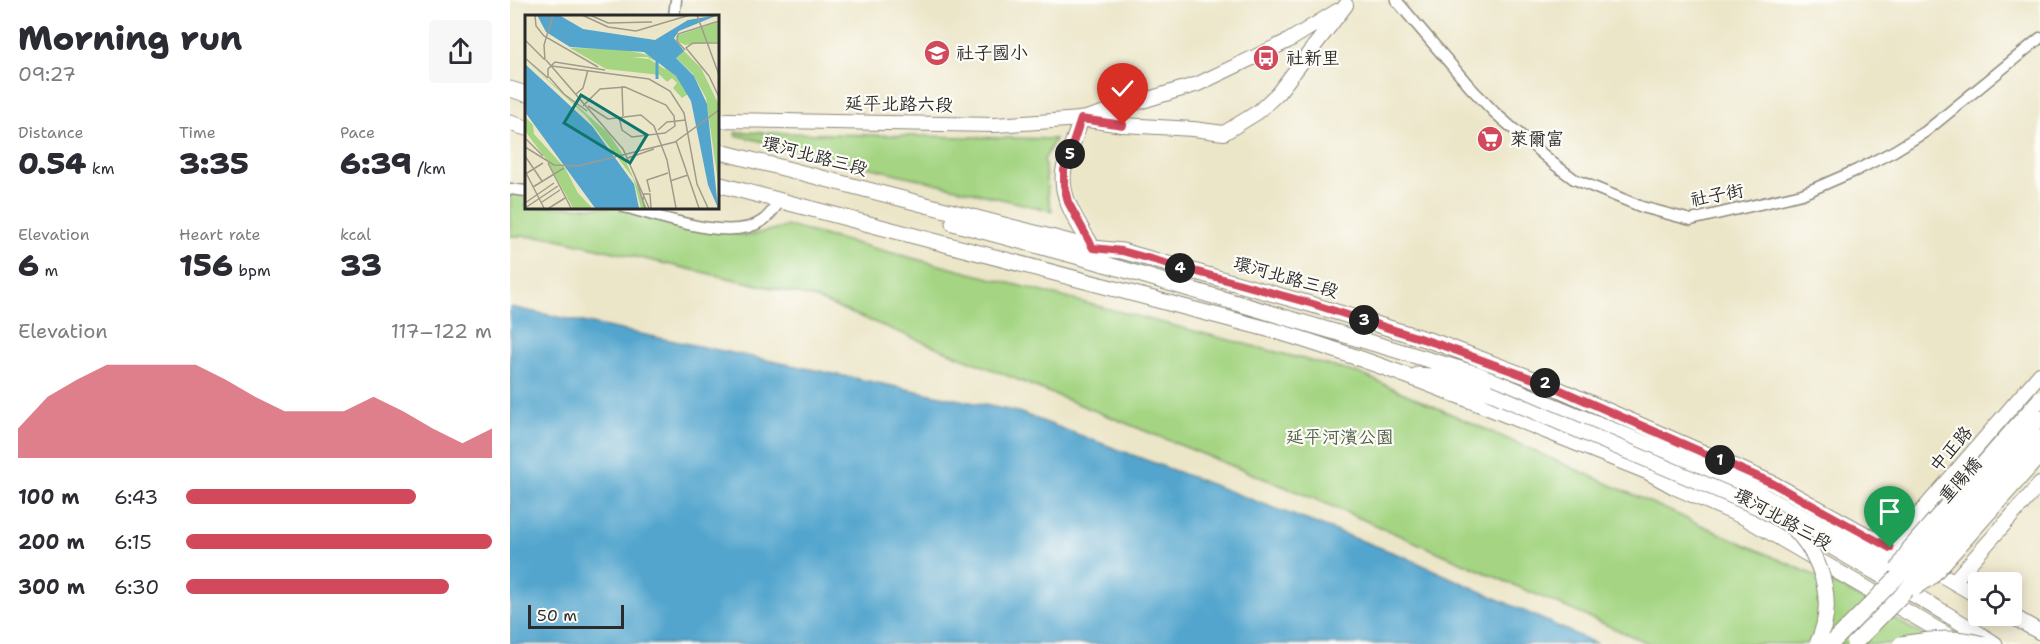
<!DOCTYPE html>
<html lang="en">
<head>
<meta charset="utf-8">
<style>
  :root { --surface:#fff; --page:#f7f7f7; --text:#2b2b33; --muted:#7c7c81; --accent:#d1495b }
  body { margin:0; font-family:"Shantell Sans","LXGW WenKai TC",sans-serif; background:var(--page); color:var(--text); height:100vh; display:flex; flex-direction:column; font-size:22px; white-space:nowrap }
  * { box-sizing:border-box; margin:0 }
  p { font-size:20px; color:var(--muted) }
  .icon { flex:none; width:33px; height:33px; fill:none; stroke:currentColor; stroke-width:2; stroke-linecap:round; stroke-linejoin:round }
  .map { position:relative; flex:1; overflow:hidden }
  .side { display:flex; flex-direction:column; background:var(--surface); width:510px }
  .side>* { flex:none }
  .tools { position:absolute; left:1458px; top:572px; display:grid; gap:12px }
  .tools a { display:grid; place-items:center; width:54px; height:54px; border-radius:6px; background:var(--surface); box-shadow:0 3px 15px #0003; font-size:30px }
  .scale { position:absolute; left:18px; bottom:15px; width:96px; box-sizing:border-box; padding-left:6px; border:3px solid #2b2b2b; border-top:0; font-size:16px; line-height:21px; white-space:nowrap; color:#2b2b2b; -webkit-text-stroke:4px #fdfcf7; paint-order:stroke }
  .pin { position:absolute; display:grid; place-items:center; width:51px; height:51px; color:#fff; margin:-62px -26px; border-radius:50% 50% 50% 0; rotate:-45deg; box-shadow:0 0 6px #0007 }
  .pin .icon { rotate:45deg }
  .km { position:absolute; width:30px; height:30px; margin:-15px; border-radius:50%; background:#222; color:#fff; font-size:16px; line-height:30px; text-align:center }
  .round { display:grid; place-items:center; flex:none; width:63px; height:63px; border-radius:6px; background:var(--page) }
  .overview { display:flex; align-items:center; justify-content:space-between; height:102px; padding:0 18px }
  h1 { font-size:33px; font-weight:800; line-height:45px }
  .figures { display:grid; grid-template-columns:repeat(3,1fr); gap:9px; height:102px; padding:6px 18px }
  .figures div { display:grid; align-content:center }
  .figures b { font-size:30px; font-weight:800 }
  .figures small { font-size:16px; font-weight:400 }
  .figures p { font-size:16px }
  .chart { height:168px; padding:12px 18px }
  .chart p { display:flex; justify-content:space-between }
  .chart svg { width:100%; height:108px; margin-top:6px; fill:var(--accent); opacity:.7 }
  ul { padding:0 18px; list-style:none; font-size:20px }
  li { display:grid; grid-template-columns:96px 72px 1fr; align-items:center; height:45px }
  li i { height:15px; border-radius:8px; background:var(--accent) }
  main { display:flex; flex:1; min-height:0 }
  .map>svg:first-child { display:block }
  .green { fill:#a5d583; stroke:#688057; stroke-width:1.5 }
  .water { fill:#53a5ce; stroke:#3f687c; stroke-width:1.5 }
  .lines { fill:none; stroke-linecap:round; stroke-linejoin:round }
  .minor-casing { stroke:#8c887a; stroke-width:13 }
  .tertiary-casing { stroke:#8c887a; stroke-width:16 }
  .secondary-casing { stroke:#8c887a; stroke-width:17 }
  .minor { stroke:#fff; stroke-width:10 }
  .tertiary { stroke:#fff; stroke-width:14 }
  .secondary { stroke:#fff; stroke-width:15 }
  .secondary-bridge-casing { stroke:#8c887a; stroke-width:17; stroke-linecap:butt }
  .secondary-bridge { stroke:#fff; stroke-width:15 }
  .route-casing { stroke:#fff; stroke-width:12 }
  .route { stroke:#d1495b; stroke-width:8 }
  .labels { text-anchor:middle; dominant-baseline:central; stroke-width:4.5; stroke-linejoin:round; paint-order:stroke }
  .poi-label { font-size:18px; fill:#2b2b2b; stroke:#fdfcf7; text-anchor:start }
  .street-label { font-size:18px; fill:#2b2b2b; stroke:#fdfcf7 }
  .park-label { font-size:18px; fill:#505e45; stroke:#fdfcf7 }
  .inset-river { fill:none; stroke:#53a5ce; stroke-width:3 }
  .inset-road { fill:none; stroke:#9f9b8a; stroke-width:1.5 }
  .view { fill:#0f766e; fill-opacity:0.15; stroke:#0f766e; stroke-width:3 }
  .inset-edge { fill:none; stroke:#2b2b2b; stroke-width:3 }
</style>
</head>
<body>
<main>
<section class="side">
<div class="overview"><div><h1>Morning run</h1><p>09:27</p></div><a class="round"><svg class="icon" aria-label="share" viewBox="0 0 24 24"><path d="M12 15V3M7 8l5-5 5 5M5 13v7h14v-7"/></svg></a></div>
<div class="figures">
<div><p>Distance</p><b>0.54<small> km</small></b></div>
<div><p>Time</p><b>3:35</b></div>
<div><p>Pace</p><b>6:39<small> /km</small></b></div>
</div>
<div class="figures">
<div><p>Elevation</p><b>6<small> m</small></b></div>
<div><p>Heart rate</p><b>156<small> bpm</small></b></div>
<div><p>kcal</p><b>33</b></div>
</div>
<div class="chart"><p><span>Elevation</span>117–122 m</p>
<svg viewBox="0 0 160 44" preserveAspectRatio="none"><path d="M0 44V32L10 19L20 12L30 6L40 6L50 6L60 6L70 12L80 19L90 25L100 25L110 25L120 19L130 25L140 32L150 38L160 32V44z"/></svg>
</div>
<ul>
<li><b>100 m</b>6:43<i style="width:75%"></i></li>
<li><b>200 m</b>6:15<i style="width:100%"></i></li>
<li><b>300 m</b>6:30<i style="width:86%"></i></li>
</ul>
</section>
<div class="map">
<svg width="1530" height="644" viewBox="0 0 1530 644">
  <rect width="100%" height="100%" fill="#fdfcf7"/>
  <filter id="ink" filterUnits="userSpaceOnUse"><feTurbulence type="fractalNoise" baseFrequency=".0167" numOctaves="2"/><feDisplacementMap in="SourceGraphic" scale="12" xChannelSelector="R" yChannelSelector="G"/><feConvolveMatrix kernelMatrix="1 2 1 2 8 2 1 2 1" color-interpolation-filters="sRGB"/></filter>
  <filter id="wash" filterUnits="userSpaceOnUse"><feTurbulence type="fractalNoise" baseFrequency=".008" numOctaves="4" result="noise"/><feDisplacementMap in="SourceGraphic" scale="24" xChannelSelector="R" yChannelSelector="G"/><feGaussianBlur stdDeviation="1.35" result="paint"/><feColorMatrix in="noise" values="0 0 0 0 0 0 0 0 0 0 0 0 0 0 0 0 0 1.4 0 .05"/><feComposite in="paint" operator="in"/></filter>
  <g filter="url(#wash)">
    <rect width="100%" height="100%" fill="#ece6c9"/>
    <path class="green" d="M226 132 545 139 534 160 538 196 542 211 225 135Z
      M0 188 16 189V207H110L236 236 278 226 851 374 1333 588 1427 644H1140L810 501 301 297 39 237 0 236Z"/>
    <path class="water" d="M0 307 508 412 895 557 1087 644H0Z"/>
  </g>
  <g filter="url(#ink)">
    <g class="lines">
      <g class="minor-casing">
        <path id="minor" d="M886 0 960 87 985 113 1044 164 1064 179 1132 207 1181 220 1292 194 1347 170 1384 151 1415 132 1530 38
          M164 16 166 0
          M0 189 16 191
          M114 207C149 216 221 243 252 221 259 217 265 207 271 200"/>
      </g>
      <g class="tertiary-casing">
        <path id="tertiary" d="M576 118 688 84 778 41 827 11
          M207 122 218 120 485 125 571 119 613 125 683 129 714 133 748 112 768 93 836 5
          M1380 548 1530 374
          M1444 581 1530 484"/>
      </g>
      <g class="secondary-casing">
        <path id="secondary" d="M0 89 16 94
          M571 119C566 136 558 153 554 169 548 197 570 226 583 248
          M0 123 16 128
          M207 151 583 248 612 251 803 305 928 343 1037 384 1262 483 1380 548 1413 564 1468 596
          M207 184 769 332C895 370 1016 424 1138 472L1165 487 1234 517 1447 641
          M443 223 588 262 967 374 1228 482 1399 575
          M907 375 935 377 979 392
          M1279 521C1347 563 1418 601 1485 644
          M1500 615 1530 632"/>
      </g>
      <use href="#minor" class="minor"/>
      <use href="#tertiary" class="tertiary"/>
      <use href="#secondary" class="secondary"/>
      <g class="secondary-bridge-casing">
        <path id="secondary-bridge" d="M979 392 1248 507C1260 515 1278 522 1287 532 1314 562 1326 606 1307 644
          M1388 569 1400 548 1530 399
          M1405 588 1421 577 1530 455
          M1321 644 1415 549 1530 418
          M1344 644 1390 597 1530 438
          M1391 644C1419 639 1446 636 1473 644"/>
      </g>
      <use href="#secondary-bridge" class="secondary-bridge"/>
    </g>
  </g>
  <g class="lines" filter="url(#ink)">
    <g class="route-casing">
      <path id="route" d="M613 125 571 119 554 170V185L558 202 583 248 612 251 803 304 928 344 1037 384 1262 483 1380 548"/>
    </g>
    <use href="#route" class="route"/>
  </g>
  <defs>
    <g id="school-disc" transform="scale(1.35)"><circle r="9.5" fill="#d1495b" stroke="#fdfcf7"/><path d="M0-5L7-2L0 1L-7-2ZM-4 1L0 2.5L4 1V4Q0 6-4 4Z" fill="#fff"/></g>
    <g id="bus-disc" transform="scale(1.35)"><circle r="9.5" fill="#d1495b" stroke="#fdfcf7"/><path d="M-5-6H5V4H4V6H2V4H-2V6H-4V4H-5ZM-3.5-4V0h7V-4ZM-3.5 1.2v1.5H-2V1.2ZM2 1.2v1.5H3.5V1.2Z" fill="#fff"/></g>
    <g id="supermarket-disc" transform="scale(1.35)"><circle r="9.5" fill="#d1495b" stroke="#fdfcf7"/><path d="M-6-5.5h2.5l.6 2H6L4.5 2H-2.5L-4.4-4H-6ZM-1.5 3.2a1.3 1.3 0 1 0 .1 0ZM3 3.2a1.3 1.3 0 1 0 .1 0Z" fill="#fff"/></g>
  </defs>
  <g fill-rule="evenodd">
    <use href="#school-disc" x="427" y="53"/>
    <use href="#bus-disc" x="756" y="58"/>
    <use href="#supermarket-disc" x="980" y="139"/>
  </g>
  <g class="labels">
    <g class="poi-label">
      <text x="446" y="53">社子國小</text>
      <text x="776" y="58">社新里</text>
      <text x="1000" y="139">萊爾富</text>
    </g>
    <g class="street-label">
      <text transform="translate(389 104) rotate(1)">延平北路六段</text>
      <text transform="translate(305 156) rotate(15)">環河北路三段</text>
      <text transform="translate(1207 195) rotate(-11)">社子街</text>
      <text transform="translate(776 277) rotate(16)">環河北路三段</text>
      <text transform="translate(1441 449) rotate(-49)">中正路</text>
      <text transform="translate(1450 480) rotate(-48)">重陽橋</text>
      <text transform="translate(1273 519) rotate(29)">環河北路三段</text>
    </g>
    <g class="park-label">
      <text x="830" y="437">延平河濱公園</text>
    </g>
  </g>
  <g transform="translate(15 15)">
    <rect width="194" height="194" fill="#ece6c9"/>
    <path d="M193 7V27L160 30 152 26 151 21ZM152 29 176 53 194 90 193 167 181 83 168 59 141 33ZM45 33 96 34 128 41 130 46 122 42H107L124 44 141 55 135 45 158 68 161 73 170 97 163 79 157 83 148 73 152 68 147 63 142 67 135 60 81 54ZM1 45 83 118 98 140 122 193H116L108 163 61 101ZM0 102 8 110 9 119 40 153 53 178 67 193H48L21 144 0 116Z" fill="#a5d583"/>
    <path d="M12 0H34L58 14 130 25 163 5 193 0 154 16 149 23 159 36 151 43 169 61 182 89 193 193 183 170 166 86 151 61 119 37 45 32 21 17ZM0 49 67 111 109 169 114 193H70L0 97Z" fill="#53a5ce"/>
    <path class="inset-river" d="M132 64V44M0 70 45 114 77 153 98 193"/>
    <path class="inset-road" d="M10 0 11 11 19 21 73 52M57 0 83 12 111 16 165 0M65 0 83 8 127 7M172 0 194 60M0 25 20 45M194 28H168L161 33 184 61 194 82M160 35 152 26 153 19 194 6M0 43 23 63M20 45 19 30 28 0M21 45 98 134 124 193M27 51 124 64 145 76 159 98 172 169 183 193M24 62 39 79 62 96M23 63V54L30 47 80 55M97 71 98 101M51 79 58 73 63 55M58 91 75 74 100 72 141 90 149 101 150 111 140 118 107 122 97 115 94 102M63 91 83 104 116 100 129 111 142 145 151 193M133 115 142 107 161 105M0 123 18 141M151 126 174 193M0 132 29 150 53 151 150 127 194 95M0 141 17 166M103 143 129 134M23 148 46 193M0 156 19 193M2 158 18 148M110 161 120 193M145 166 163 160M8 172 39 153M125 177 122 165 143 158M118 185 119 179H125L126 193M17 187 35 175M0 188 29 168M0 193 33 171M24 193 40 183"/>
    <path class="view" d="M56 80 122 120 105 148 39 108Z"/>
    <rect width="194" height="194" class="inset-edge"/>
  </g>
</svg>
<div class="tools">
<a><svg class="icon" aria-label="locate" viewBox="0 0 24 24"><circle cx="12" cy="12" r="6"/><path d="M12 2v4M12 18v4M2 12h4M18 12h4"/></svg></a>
</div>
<div class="scale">50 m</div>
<div class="pin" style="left:1380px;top:548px;background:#1e9e55"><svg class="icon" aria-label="arrive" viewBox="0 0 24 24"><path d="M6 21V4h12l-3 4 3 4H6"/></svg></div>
<div class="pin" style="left:613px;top:125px;background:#d93025"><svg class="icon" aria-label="check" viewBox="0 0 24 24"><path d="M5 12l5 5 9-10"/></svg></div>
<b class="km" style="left:1210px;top:460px">1</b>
<b class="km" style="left:1035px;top:383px">2</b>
<b class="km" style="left:854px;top:320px">3</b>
<b class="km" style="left:670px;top:268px">4</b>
<b class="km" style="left:560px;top:154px">5</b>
</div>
</main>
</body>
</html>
